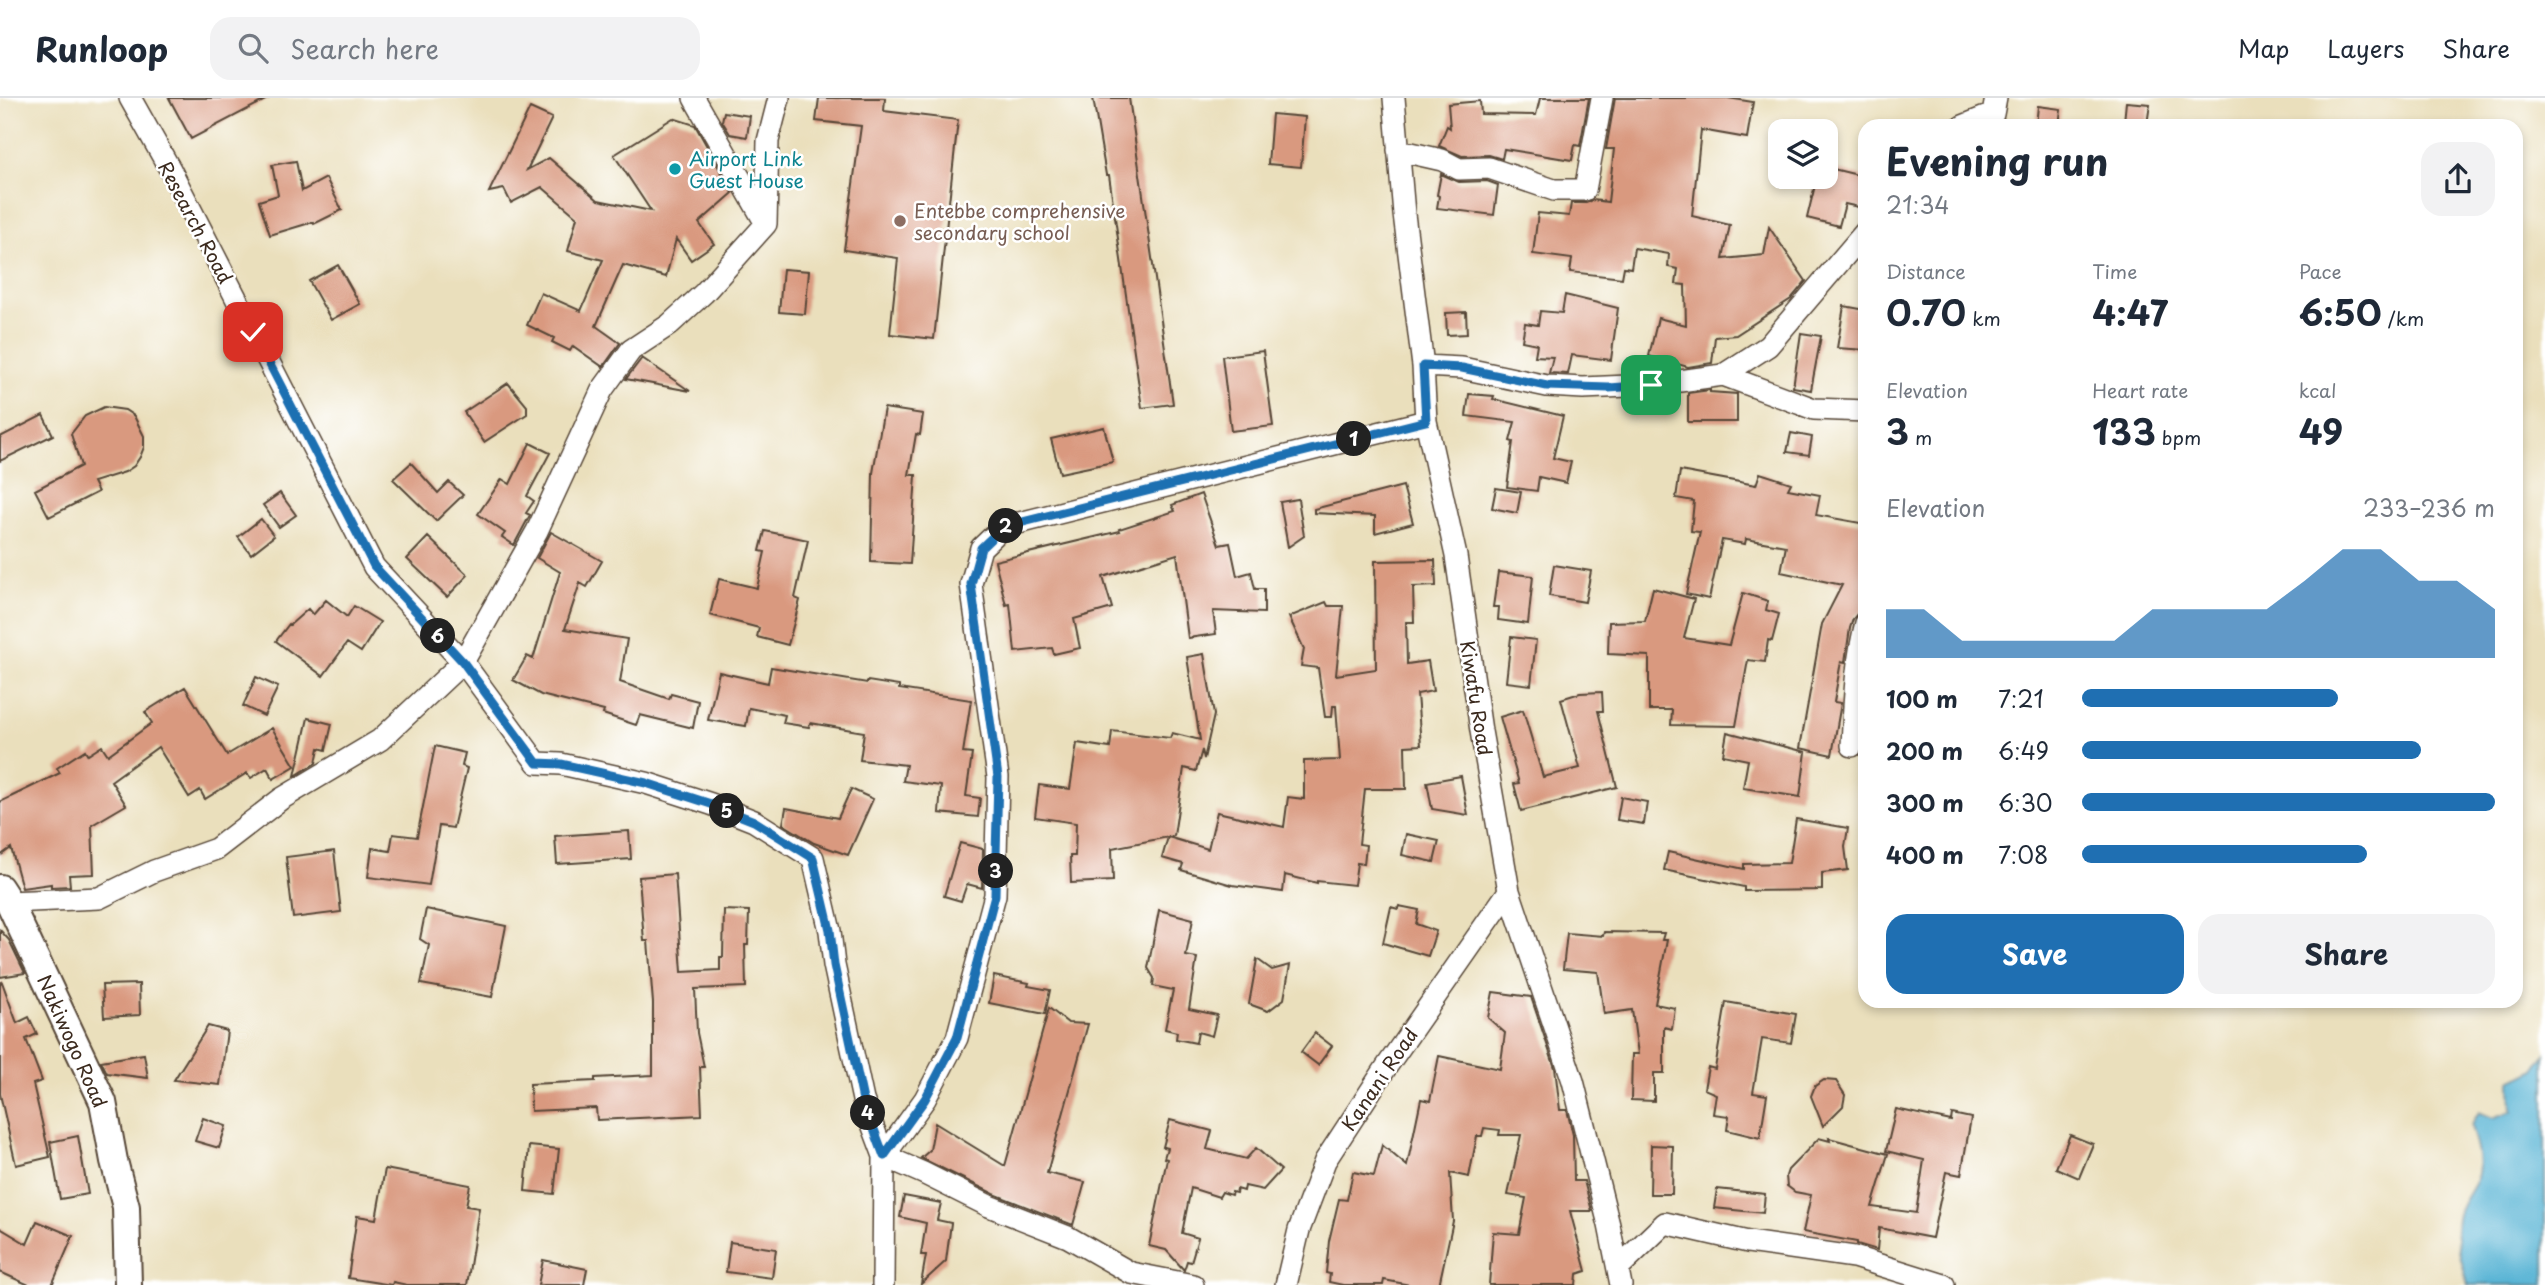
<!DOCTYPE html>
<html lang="en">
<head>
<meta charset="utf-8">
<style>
  :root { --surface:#fff; --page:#f2f2f3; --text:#1f2937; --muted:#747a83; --line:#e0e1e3; --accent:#1f6fb2 }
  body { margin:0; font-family:"Playpen Sans",sans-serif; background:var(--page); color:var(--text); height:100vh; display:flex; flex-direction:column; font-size:26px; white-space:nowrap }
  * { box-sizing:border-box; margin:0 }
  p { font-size:23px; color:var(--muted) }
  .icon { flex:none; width:38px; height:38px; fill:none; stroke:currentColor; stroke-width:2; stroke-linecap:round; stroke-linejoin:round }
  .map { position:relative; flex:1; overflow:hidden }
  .drawer { position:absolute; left:1858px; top:21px; width:665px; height:889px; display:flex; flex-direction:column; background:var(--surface); border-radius:21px; box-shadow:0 4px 10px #0003 }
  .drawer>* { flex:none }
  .fabs { position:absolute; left:1768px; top:21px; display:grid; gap:14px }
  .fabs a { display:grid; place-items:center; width:70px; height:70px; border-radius:14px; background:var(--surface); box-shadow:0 4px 10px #0003; font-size:35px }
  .pin { position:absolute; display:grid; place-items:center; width:60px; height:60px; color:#fff; margin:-30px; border-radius:14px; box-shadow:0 4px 10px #0006 }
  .km { position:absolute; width:35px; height:35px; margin:-18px; border-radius:50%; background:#222; color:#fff; font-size:19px; line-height:35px; text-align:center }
  .round { display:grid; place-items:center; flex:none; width:74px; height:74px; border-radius:21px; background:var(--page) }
  .headline { display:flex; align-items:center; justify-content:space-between; height:119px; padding:0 28px }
  h1 { font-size:38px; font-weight:700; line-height:52px }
  .figures { display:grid; grid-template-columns:repeat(3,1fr); gap:10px; height:119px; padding:7px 28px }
  .figures div { display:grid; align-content:center }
  .figures b { font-size:35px; font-weight:700 }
  .figures small { font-size:19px; font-weight:400 }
  .figures p { font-size:19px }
  .chart { height:196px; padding:14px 28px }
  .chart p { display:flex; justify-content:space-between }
  .chart svg { width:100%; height:126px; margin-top:7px; fill:var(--accent); opacity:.7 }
  .button { display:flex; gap:14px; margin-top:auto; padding:14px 28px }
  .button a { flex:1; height:80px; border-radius:21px; background:var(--accent); color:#fff; font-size:28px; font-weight:700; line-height:80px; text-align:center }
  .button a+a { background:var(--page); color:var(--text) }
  ul { padding:0 28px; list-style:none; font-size:23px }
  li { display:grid; grid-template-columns:112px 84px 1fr; align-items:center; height:52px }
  li i { height:18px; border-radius:9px; background:var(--accent) }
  header { display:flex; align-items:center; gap:42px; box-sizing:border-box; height:98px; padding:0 35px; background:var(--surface); border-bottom:2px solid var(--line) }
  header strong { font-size:33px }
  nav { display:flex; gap:38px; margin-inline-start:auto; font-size:24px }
  .search { width:490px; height:63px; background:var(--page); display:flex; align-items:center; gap:18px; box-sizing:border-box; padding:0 24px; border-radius:21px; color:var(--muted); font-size:26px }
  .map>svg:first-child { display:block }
  .water { fill:#56b3d4; stroke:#486e79; stroke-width:2 }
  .building { fill:#d9997f }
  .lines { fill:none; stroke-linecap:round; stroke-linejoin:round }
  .minor-casing { stroke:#554536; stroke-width:24 }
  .tertiary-casing { stroke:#554536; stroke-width:30 }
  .minor { stroke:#fff; stroke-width:21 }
  .tertiary { stroke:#fff; stroke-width:26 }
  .route-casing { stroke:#fff; stroke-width:14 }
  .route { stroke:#1f6fb2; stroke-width:9 }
  .culture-dot { fill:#0f9aa8; stroke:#fff; stroke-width:2.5 }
  .education-dot { fill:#8d6e63; stroke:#fff; stroke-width:2.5 }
  .labels { text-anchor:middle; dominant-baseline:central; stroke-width:5; stroke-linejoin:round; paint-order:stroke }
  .culture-label { font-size:19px; fill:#0d838f; stroke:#fff; text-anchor:start }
  .education-label { font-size:19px; fill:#785e54; stroke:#fff; text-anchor:start }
  .street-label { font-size:19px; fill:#3b2a1e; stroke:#fff }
</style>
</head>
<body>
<header>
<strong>Runloop</strong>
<div class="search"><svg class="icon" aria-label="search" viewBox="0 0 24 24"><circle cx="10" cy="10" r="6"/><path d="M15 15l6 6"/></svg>Search here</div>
<nav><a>Map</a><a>Layers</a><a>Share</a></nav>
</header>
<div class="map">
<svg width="2545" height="1187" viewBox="0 0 2545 1187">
  <rect width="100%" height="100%" fill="#fff"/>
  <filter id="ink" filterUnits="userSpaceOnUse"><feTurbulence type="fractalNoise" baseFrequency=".0143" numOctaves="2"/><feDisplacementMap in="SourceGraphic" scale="14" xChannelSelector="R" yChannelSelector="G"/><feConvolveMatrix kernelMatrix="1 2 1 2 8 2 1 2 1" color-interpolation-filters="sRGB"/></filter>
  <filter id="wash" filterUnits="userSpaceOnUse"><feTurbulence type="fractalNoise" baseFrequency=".00686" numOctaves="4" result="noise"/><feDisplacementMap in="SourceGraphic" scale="28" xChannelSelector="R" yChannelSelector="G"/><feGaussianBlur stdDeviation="1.57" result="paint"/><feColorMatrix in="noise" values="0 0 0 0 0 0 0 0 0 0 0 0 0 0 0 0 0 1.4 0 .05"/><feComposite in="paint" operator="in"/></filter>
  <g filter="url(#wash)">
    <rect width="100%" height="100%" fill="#eadfbc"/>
    <path class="water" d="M2545 956V1187H2468C2463 1166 2452 1138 2458 1116 2462 1104 2470 1094 2476 1082 2483 1066 2475 1044 2471 1028L2479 1014 2493 1020 2512 1013 2511 983 2536 971Z"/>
    <g id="blocks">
      <path class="building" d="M169 0H269L191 41Z
        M819 0H885L884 13 958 22 934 241 890 236 898 160 844 152 861 28 816 23Z
        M1093 0H1129L1173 306 1142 310 1109 77H1106Z
        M1540 0H1589L1580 48 1575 47 1572 62 1504 51 1502 61 1489 57 1462 58 1439 48 1447 28 1450 30 1448 6 1480 3 1481 16 1536 17Z
        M1615 0H1728L1753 4 1747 40 1701 32 1692 118 1730 127 1723 161 1764 157 1769 129 1806 183 1791 201 1736 237 1715 239 1712 265 1688 269 1649 258 1658 220 1686 227 1685 187 1676 186 1678 171 1668 169 1669 156 1634 150 1631 170 1624 169 1622 180 1570 174 1572 161 1533 156 1538 115 1569 118 1571 105H1586L1593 102 1608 104 1614 51H1606Z
        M2126 4 2150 6 2147 27 2124 24Z
        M2038 8 2061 11 2059 28H2036Z
        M530 10 552 20 527 72 549 60 598 102 651 113 614 57 673 20 695 27 733 95 699 125 714 146 691 162 676 141 666 179 623 167 596 228 620 245 603 269 573 248 570 253 552 244 554 240 527 227 541 195 581 213 603 162 568 153 577 119 542 89 511 105 504 91 489 94Z
        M724 14 750 18 747 39 730 36 722 23Z
        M1272 16 1305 19 1301 69 1268 66Z
        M296 63 302 93 326 80 342 112 314 126 313 124 270 137 259 103 278 97 272 67Z
        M1825 69 1866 79V99L1863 110 1845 106 1839 128 1807 120 1817 79H1825Z
        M1441 76 1459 84 1487 83 1498 87 1494 117 1437 110 1439 98 1437 97Z
        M338 167 360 206 331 222 309 183Z
        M783 171 809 173 805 216 779 214Z
        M1565 197 1618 210 1611 262 1572 257 1568 276 1549 275 1553 259 1535 258 1537 246 1522 243 1525 225 1538 227 1540 213 1562 215Z
        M1844 208 1866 212V252L1837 250Z
        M1466 214 1467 236 1447 237 1446 215Z
        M1801 235 1821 238 1811 292 1793 289Z
        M1263 253 1273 328 1231 333 1222 258Z
        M642 260 690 293 626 281Z
        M508 285 527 308V316L484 344 464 314Z
        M1710 292V294L1737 296V324H1688V295Z
        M1469 296 1494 298 1493 301 1563 318 1553 360 1571 364 1566 385 1539 379 1537 393 1507 389 1513 344 1510 343 1515 324 1466 318Z
        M104 309 125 312 134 318 144 338V349L140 359 134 368 125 374 93 384 98 394 49 419 35 392 81 368 71 336 85 318Z
        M884 310 923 316 920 337 916 336 909 377H916L910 466 871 464 873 375Z
        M43 317 53 337 0 363V339Z
        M1104 329 1113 364 1060 375 1051 341Z
        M1791 335 1812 339 1809 357 1787 354Z
        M530 345 550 355 527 398 534 403 526 415 530 417 514 447 502 439 505 435 478 416 502 381 510 386Z
        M411 365 438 395 449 384 463 397 436 423 393 381Z
        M1680 373 1756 387 1760 375 1791 385 1788 391 1820 397 1816 417 1866 426V512L1857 516 1853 521 1850 530 1845 564 1841 563 1834 604 1841 605 1832 657 1800 650 1822 526 1842 487 1781 474 1786 448 1746 441 1745 446 1722 442 1709 501 1686 496 1700 434 1691 433 1694 403 1676 400Z
        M1403 388 1413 425 1375 435V418L1314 415V411Z
        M1496 390 1521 394 1517 415 1492 410Z
        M280 395 296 417 279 429 263 407Z
        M1201 396 1219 447 1230 445 1237 478 1251 474 1255 491H1264V515L1213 513 1216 536 1188 540 1177 456 1103 479 1112 510 1074 521 1080 550 1054 556 1052 550 1015 554 1010 506 1006 507 995 463 1120 433 1119 431 1175 413 1172 407Z
        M1298 401 1304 438 1288 449 1280 404Z
        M261 421 274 438 251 456 238 439Z
        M765 433 808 442 795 500 800 502 788 547 757 539 759 530 710 517 719 481 757 490 765 454 760 453Z
        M551 434 602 463 587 489 580 485 565 531 627 541 620 584 669 601 671 596 698 603 693 630 640 617 636 627 603 616 604 613 541 597 513 582 527 558 533 561 560 474 537 460Z
        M428 439 468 477 447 499 407 461Z
        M1435 462 1436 488 1413 489 1414 524H1406L1407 566 1428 563 1433 593 1417 596 1421 647 1405 648 1406 691H1365L1359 746 1366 747 1364 766 1357 765 1354 787 1317 783V785L1285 777 1283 794 1232 787 1181 772 1183 766 1162 760 1168 739 1208 751 1217 714 1284 729 1288 699 1304 701V663L1340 662 1336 608H1333L1332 619H1325L1318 570 1301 568 1304 551 1289 519 1326 504 1328 508H1343L1336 577 1376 571 1375 463Z
        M1554 467 1591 473 1585 504 1549 498Z
        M1498 474 1533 478 1528 526 1498 522 1499 509H1493Z
        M1653 490 1694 501 1684 540 1729 547 1743 495 1768 503 1766 512 1779 516 1772 543 1768 542 1765 564 1748 562 1736 628 1671 627 1672 612H1649V558L1608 556 1609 524 1645 523Z
        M326 502 347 519 354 508 380 524 361 554 347 545 323 578 276 543 289 526 290 527 308 511 313 517Z
        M1511 539 1536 542 1531 587 1506 584Z
        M1204 556 1214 617 1204 661 1202 652 1196 673 1184 670 1174 738 1112 750 1113 783 1071 785 1070 758H1075L1076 725 1035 719 1039 687 1070 691 1077 645 1110 650 1112 633 1170 640 1172 635 1200 642 1187 559Z
        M771 569 867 585 868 583 899 588V591L971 602 963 655 972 656 966 698 980 700 978 719 939 715 941 688 903 683 906 667 860 662 864 634 810 625 809 629 783 625 785 617 749 610 746 628 708 622 719 574 768 585Z
        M256 579 278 589 264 618 243 608Z
        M185 589 227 657 272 630 295 668 273 681 267 670 251 680 247 675 205 701 200 692 189 699 158 649 111 683 126 707 92 727 94 776 69 777 70 788 51 789V786L22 790 11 750 0 758V704L60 675 57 670 85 652 88 657 102 648 108 657 152 625 145 614Z
        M1602 594 1603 613H1598L1617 689 1521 713 1514 686 1519 685 1500 619 1523 612 1543 679 1580 670 1561 601 1580 595Z
        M308 620 332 626 326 652 319 650 316 665 295 678Z
        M1727 634 1806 654 1800 699 1743 690 1748 662 1723 657Z
        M435 648 465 655 462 668 467 670 453 730 439 728 429 787 368 779 372 750 390 753 393 736 417 739Z
        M1461 678 1468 717 1432 711 1427 684Z
        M851 691 873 701 848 757 814 745 783 726 786 710 838 720Z
        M1621 699 1647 704 1644 726 1617 722Z
        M1796 721 1848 730 1845 749 1848 772 1822 775V792L1744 793V789L1664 772 1668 754 1744 771V766L1789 765Z
        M629 733 631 761 557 766 555 738Z
        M1406 736 1439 743 1434 764 1402 757Z
        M960 745 983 751 982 790 967 786 961 803 944 798Z
        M334 753 341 814 293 820 286 759Z
        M675 776 682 874 720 872V859H723L724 812 749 813 748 847H745L746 889 695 891 697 935 704 969H700L702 1017 597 1022 596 1010 531 1013 530 986 595 983V980L653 977V905L648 843H644L639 779Z
        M1399 808 1419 812 1416 826 1436 833 1428 858 1383 845 1391 809 1398 811Z
        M426 811 506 828 492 899 421 886 429 847 420 841Z
        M1159 812 1193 821 1186 858 1197 860 1189 911 1217 917 1212 938 1198 934 1196 945 1176 941 1177 934 1165 931 1173 892 1153 888 1154 880 1148 870Z
        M0 832 9 842 25 875 0 879Z
        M1604 834 1664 835 1662 842H1667L1655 906 1675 910 1672 931 1664 929V975H1654V1003L1631 1002 1632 956H1638L1632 912 1604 916 1598 874 1563 871 1567 835 1603 838Z
        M1257 861 1272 872 1290 867 1284 901 1268 913 1249 906Z
        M994 878 1029 885 1028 888 1050 892 1045 916 989 905Z
        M2 884 17 925 29 919 37 936 26 941 42 983 33 986 50 1059 16 1067 0 996V885Z
        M139 886 140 917 104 919 102 887Z
        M1493 894 1531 899 1555 970 1560 1012H1567L1573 1037 1574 1083H1584L1592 1113H1570L1586 1173 1577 1176 1576 1187H1489L1493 1134 1519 1136 1526 1100 1508 1097 1521 1037H1499L1500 1032 1484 1030 1482 1038H1477L1469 1079 1450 1075 1453 1123 1439 1187H1410L1384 1182 1383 1187H1343L1329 1184 1330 1176 1326 1175 1329 1143 1339 1101 1347 1102 1353 1074 1374 1078 1382 1047 1407 1068 1421 1001 1430 1003 1439 958 1500 971 1505 935 1488 920Z
        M1726 904 1796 916 1791 945 1762 941 1753 995 1767 997 1760 1040 1727 1032 1729 1018 1713 1016 1716 996 1704 991 1708 969 1715 971Z
        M1049 910 1068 925 1088 926 1047 1075 1085 1084 1073 1127 994 1096 921 1060 930 1052 935 1025 1005 1068Z
        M208 928 227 933 220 987 174 982Z
        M1315 935 1332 948 1318 967 1301 954Z
        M144 956 148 980 107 975 101 963Z
        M1824 982 1836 983 1845 997 1843 1008 1823 1028 1811 998 1815 988Z
        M1896 1011 1951 1023 1952 1016 1971 1020 1961 1077 1946 1074 1932 1140 1879 1130 1877 1152 1857 1146V1144L1803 1134 1811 1097 1795 1094 1787 1088 1786 1078 1788 1072 1819 1040 1830 1043 1829 1040 1888 1056 1872 1109 1916 1115 1924 1062 1886 1053Z
        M203 1020 226 1028 219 1050 195 1043Z
        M1170 1022 1212 1033 1207 1051 1246 1061 1256 1050 1281 1072 1263 1092 1245 1088 1244 1093 1237 1091 1236 1095 1232 1094 1231 1097 1222 1094 1219 1099 1191 1090 1182 1135 1198 1140 1191 1164 1187 1163 1184 1172 1166 1152 1149 1148 1167 1061 1164 1060 1167 1050 1163 1049Z
        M2070 1037 2093 1046 2079 1080 2056 1070Z
        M78 1038 88 1096 60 1101 50 1044Z
        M1651 1047 1673 1048 1672 1096H1650Z
        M529 1048 559 1051 554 1096 525 1093Z
        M385 1071 470 1087 466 1108 479 1110 467 1187H407L393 1184 392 1187 348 1180 357 1118 376 1121Z
        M1717 1091 1765 1096 1763 1115 1714 1110Z
        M904 1098 941 1105 937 1122 951 1125 946 1163 921 1186 926 1157H921L926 1125 900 1119Z
        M37 1123 73 1138 52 1187H29L0 1174V1130L27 1146Z
        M730 1144 776 1151 772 1180 726 1174Z
        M543 1162 587 1171 584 1187H538Z"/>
    </g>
  </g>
  <g filter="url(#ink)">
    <use href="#blocks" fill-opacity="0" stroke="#554536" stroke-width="2"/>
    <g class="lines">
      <g class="minor-casing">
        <path id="minor" d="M130 0 171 73 374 469 463 564 537 665 561 666 646 685 711 706 754 723 813 760 830 833 834 867 863 1002 884 1058 883 1187
          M694 0 765 124
          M1394 0 1404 116 1423 268 1426 323 1456 458 1481 633 1509 793 1573 983 1609 1127 1621 1187
          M1963 28 1993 16 1996 0
          M1398 52 1442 62 1459 71 1489 70 1554 92H1585L1602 0
          M1423 268 1462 270 1547 288 1583 290 1651 287 1723 277 1768 248 1866 133
          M1723 277 1814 311 1866 313
          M1852 648C1854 607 1855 566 1866 525
          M9 804 99 800 154 773 216 751 281 701 380 642 463 564 537 433 602 292 631 252 669 227 704 195 766 126 768 43 779 0
          M1618 1170 1665 1125 1748 1144 1854 1159 1944 1187
          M1193 1187 1131 1175 1068 1139 989 1108 923 1075 884 1058 925 1001 957 940 995 797 998 679 971 486 981 450 1003 429 1426 323
          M1286 1187 1299 1132 1325 1063 1387 968 1509 793"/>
      </g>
      <g class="tertiary-casing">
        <path id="tertiary" d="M0 790 9 804 103 1004 114 1063 126 1109 128 1187"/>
      </g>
      <use href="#minor" class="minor"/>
      <use href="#tertiary" class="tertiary"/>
    </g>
  </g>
  <g class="lines" filter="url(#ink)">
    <g class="route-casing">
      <path id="route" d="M253 234 374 468 463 564 537 665 561 666 646 685 711 706 754 723 813 760 830 832 834 867 863 1002 884 1058 925 1001 957 940 995 797 998 679 971 486 981 450 1003 429 1426 323 1423 268 1462 270 1547 288 1609 290 1651 287"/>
    </g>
    <use href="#route" class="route"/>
  </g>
  <circle class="culture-dot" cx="675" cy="71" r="7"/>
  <circle class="education-dot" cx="900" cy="123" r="7"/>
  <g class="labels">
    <g class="culture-label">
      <text x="689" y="60">Airport Link<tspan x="689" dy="22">Guest House</tspan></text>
    </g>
    <g class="education-label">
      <text x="914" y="112">Entebbe comprehensive<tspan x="914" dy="22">secondary school</tspan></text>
    </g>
    <g class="street-label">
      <text transform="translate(196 124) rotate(62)">Research Road</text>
      <text transform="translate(1477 600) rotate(81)">Kiwafu Road</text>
      <text transform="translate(73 943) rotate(66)">Nakiwogo Road</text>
      <text transform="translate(1379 981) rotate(-56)">Kanani Road</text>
    </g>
  </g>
</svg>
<div class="fabs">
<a><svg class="icon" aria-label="layers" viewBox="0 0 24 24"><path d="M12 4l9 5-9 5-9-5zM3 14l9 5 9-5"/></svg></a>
</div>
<div class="pin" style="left:1651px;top:287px;background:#1e9e55"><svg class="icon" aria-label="arrive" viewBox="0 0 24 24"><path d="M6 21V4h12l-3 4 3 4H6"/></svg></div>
<div class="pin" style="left:253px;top:234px;background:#d93025"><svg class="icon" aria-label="check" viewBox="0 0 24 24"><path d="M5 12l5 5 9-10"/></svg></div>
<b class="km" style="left:1354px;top:341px">1</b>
<b class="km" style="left:1006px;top:428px">2</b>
<b class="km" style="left:996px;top:773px">3</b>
<b class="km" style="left:868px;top:1015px">4</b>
<b class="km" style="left:727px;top:713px">5</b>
<b class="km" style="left:438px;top:538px">6</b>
<section class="drawer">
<div class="headline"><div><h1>Evening run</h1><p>21:34</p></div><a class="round"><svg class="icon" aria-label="share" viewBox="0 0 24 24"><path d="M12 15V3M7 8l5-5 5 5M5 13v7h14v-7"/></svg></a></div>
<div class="figures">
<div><p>Distance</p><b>0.70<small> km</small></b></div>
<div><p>Time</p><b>4:47</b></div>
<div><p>Pace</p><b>6:50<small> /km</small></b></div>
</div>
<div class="figures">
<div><p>Elevation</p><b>3<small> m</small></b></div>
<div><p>Heart rate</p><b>133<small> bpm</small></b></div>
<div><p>kcal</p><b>49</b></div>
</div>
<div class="chart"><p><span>Elevation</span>233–236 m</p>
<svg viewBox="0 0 160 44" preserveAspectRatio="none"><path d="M0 44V27L10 27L20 38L30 38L40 38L50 38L60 38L70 27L80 27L90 27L100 27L110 17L120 6L130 6L140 17L150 17L160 27V44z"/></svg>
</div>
<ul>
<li><b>100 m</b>7:21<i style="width:62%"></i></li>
<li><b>200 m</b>6:49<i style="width:82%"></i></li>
<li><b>300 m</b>6:30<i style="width:100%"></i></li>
<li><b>400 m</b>7:08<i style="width:69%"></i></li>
</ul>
<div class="button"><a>Save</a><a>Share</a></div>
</section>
</div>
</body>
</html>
